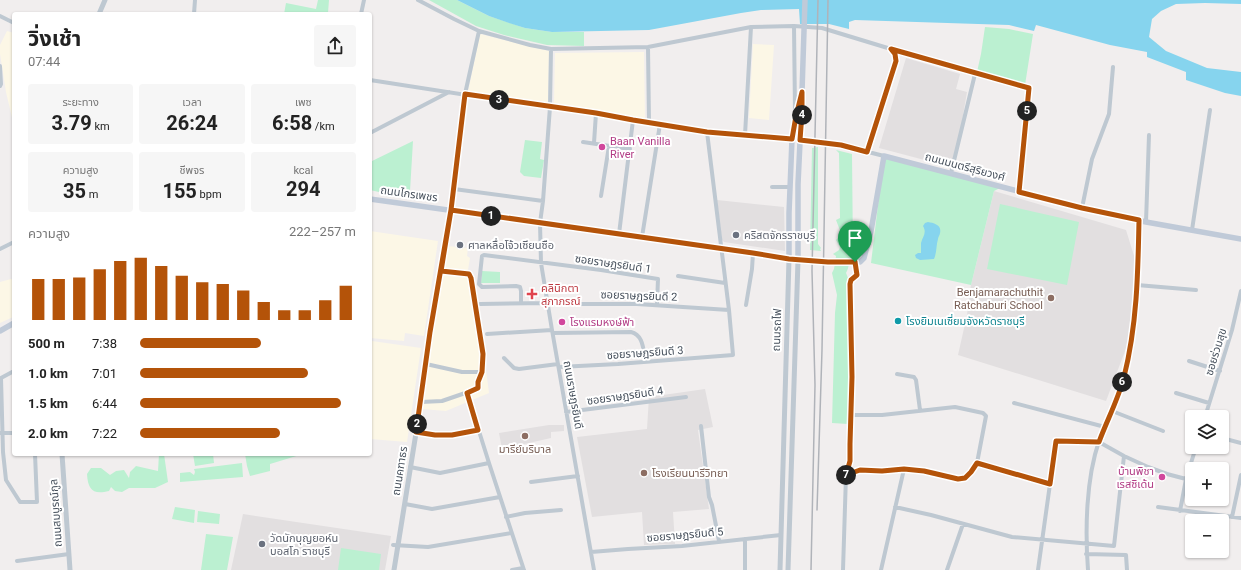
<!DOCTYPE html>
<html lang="th">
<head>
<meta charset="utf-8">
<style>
  :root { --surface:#fff; --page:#f6f6f6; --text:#222; --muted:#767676; --accent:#b45309 }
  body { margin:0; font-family:Roboto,"Noto Sans Thai",sans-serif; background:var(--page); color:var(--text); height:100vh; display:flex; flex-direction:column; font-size:15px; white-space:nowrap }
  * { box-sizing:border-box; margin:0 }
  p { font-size:13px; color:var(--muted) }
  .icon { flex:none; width:22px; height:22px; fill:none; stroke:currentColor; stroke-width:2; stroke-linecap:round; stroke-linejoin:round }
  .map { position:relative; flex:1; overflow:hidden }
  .sheet { position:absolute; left:12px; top:12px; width:360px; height:444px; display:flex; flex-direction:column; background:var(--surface); border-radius:4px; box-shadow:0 1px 3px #0004 }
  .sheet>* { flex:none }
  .fabs { position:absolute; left:1185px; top:410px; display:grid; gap:8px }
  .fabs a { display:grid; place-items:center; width:44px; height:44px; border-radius:4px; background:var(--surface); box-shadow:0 1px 3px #0004; font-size:20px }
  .pin { position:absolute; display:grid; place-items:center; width:34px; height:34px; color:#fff; margin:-41px -17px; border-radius:50% 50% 50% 0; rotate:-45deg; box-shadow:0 0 4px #0007 }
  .pin .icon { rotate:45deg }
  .km { position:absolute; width:20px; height:20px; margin:-10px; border-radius:50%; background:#222; color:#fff; font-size:11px; line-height:20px; text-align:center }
  .round { display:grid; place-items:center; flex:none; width:42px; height:42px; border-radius:4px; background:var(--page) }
  .overview { display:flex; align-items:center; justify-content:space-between; height:68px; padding:0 16px }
  h1 { font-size:22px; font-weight:700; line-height:30px }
  .metrics { display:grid; grid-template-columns:repeat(3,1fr); gap:6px; height:68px; padding:4px 16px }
  .metrics div { display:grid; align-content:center; border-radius:4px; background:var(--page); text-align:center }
  .metrics b { font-size:20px; font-weight:700 }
  .metrics small { font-size:11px; font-weight:400 }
  .metrics p { font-size:11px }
  .chart { height:112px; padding:8px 16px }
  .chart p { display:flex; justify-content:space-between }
  .chart svg { width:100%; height:72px; margin-top:4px; stroke:var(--accent); stroke-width:6 }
  ul { padding:0 16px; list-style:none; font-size:13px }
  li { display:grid; grid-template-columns:64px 48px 1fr; align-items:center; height:30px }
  li i { height:10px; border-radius:5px; background:var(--accent) }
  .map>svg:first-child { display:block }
  .commercial { fill:#fcf7e6 }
  .education { fill:#e2dfe0 }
  .green { fill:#bbf0d1 }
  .water { fill:#86d4ee }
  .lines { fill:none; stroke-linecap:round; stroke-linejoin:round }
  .minor { stroke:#bec8d1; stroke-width:4 }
  .tertiary { stroke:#bec8d1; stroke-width:5 }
  .secondary { stroke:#c0cad8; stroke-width:5.5 }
  .rail { stroke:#b0b3b9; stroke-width:1.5 }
  .secondary-bridge { stroke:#c0cad8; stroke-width:5.5 }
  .route-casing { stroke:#fff; stroke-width:8 }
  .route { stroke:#b45309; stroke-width:5 }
  .hotel-dot { fill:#d1479c; stroke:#fff; stroke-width:1.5 }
  .worship-dot { fill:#6b7280; stroke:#fff; stroke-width:1.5 }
  .health-dot { fill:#e0444e; stroke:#fff; stroke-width:1.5 }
  .education-dot { fill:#8d6e63; stroke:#fff; stroke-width:1.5 }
  .culture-dot { fill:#0f9aa8; stroke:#fff; stroke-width:1.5 }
  .labels { text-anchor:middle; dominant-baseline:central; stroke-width:4; stroke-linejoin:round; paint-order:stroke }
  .hotel-label { font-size:11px; fill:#b23c85; stroke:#fff; text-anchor:start }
  .street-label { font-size:11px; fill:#46505c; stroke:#fff }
  .worship-label { font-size:11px; fill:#5b616d; stroke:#fff; text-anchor:start }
  .health-label { font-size:11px; fill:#be3a42; stroke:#fff; text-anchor:start }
  .education-label { font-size:11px; fill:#785e54; stroke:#fff; text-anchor:end }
  .culture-label { font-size:11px; fill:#0d838f; stroke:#fff; text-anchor:start }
</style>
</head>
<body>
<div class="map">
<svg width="1241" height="570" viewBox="0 0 1241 570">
  <rect width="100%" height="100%" fill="#f1eeee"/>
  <path class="commercial" d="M7 31 14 33V126L6 92 0 54V45Z
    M480 34 549 51 548 104 468 92Z
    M753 44 774 45 769 120 749 118Z
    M644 52 645 121 585 108 554 103 555 53Z
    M370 231 438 241 424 336 405 333 404 341 370 338Z
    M447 246 468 248 467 256 470 258 468 270 472 273 474 279 489 393 446 411 422 409 437 302Z
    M11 279 14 280V313L13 317 0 323V282Z
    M372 341 421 348 407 442 370 439V350Z"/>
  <path class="education" d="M906 58 960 74 956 89 967 92 961 127 951 167 879 148Z
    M994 191 1126 230 1135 259 1133 311 1130 338 1106 401 958 355 967 315 971 285Z
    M717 200 784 207 785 251 724 242 722 240Z
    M705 389 713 427 698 430 709 509 673 512 675 544 644 545 642 512 592 517 577 437 647 429 649 397Z
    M549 425H564V431L551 432V438L502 449 499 433Z
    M243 514 391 536 385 570H231Z"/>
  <path class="green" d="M318 0H329L328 13 284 14 286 3 316 9Z
    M429 0H457L489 16 525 28 552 32H584V46L547 45 504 35 476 26Z
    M985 27 1009 29 1033 34 1025 85 977 72 981 54Z
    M525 140 542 142 540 159 544 160 541 178 524 176 520 172Z
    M413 141 410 191 382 186 379 192 370 190V162Z
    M818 147V244L821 248 820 249 821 251 810 250 812 148Z
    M836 150 852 154 853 254C848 260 850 266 846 273L848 278 849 387 848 424 832 423 835 313 837 295 832 273 834 269 836 256 833 254 839 250 840 247 836 240 838 238 841 233 836 220 840 218 839 153Z
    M884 156 1002 187 994 191 971 285 871 263Z
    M1000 204 1079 222 1067 285 987 269Z
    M482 271 500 272V283H481Z
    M159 454H164L168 482 155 488H129L122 492 115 491 111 487 109 491C93 495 88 490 87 474L91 468H101L110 475 116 471 124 470 129 478 130 472 136 466 158 471Z
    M193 454H213L214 463 195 466Z
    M245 454H303L270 464V471L250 476 247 466Z
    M242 463 243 477 180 482V473L190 472 194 475 195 472 194 469Z
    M175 507 195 510 194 523 172 519Z
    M198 511 220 514 219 524 197 522Z
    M206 534 233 537 227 570H201Z
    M341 548 381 554 379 570H338Z"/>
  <path class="water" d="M457 0H1241V4L1205 3 1176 4 1161 11 1152 19 1149 37 1166 51 1207 68 1241 72V96L1225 93 1186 80V72L1147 57V52L1110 45 1036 25 1034 31 1009 25 855 20 849 22V29L829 24H800L799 9 761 10 741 13 649 30 552 32 525 28 509 23 489 16Z
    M928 222C934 223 942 225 940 233 940 235 938 237 938 239 936 246 937 252 934 259L920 260 916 258 915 255 918 253H921C921 250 921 246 921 243 923 236 927 233 923 226L925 223Z"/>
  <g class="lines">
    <path class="minor" d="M418 0 454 19 479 31 530 45 551 49 648 47 751 27 794 26 822 28 891 49 895 54 897 61 867 152
      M194 14 195 0
      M361 14 364 0
      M0 16 14 23
      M794 26 795 112
      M648 47 649 123
      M551 49 550 107 543 201 540 223 541 263 552 330 594 570
      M892 49 1029 88 1019 192
      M0 66 1 84 0 86
      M370 80 512 102 596 113 633 120 707 132 792 139
      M370 133 449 92
      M745 135 751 27
      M800 140 841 145 884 156
      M583 142 630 149
      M594 143 596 113
      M951 173 975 74
      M772 187H790
      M454 189 543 201
      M601 196 609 146
      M1082 208 1092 159 1109 114 1113 67
      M451 210 465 94 479 31
      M1146 222 1149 135
      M1192 230 1210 110
      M619 234 633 120
      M642 237 660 124
      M0 249 14 242
      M678 276 725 283
      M1137 285 1196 290
      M521 303V291L520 287 516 286 482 287 479 284 482 256 484 255 601 270 658 279 657 304
      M480 304 547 303
      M548 304H637L729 310
      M746 305 752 269 753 253
      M553 333 631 332C644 335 643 351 646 362
      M487 334 552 330
      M504 358 514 368 519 369 558 364
      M1189 361 1220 371
      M426 364 462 372H482
      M559 367 618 364 733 355 729 310 707 132
      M14 371 1 378 3 452 6 480 20 502H37L35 454
      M897 374 914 377 916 380 920 410
      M467 393 489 463 524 570
      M1176 393 1209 403
      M421 402 442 401 474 390 478 388V382L482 372 483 354 471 277 469 274 441 271
      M1014 403 1105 427
      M1112 411 1163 431
      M566 412 686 397
      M1205 417 1232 330 1241 291
      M701 426 709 497 712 505 719 541
      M416 432 435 435H452L478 430
      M0 433H14
      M1222 438 1241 443
      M977 463 1050 484
      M410 467 440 473 489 463
      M846 475 860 470 882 471 904 469 925 471 958 479 965 478 971 472 977 463 986 416 983 413 955 407 882 415H851
      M531 482 578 476
      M405 504 432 509 500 497
      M895 507 931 515 1012 537 1114 546 1124 456
      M1158 507 1241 518
      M1180 511 1186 479 1196 447
      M506 517 525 513 561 510
      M1232 517 1241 475
      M745 539V570
      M393 545 428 547 511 533
      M591 552 628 549 682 546 781 535
      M1086 554 1126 555 1127 570
      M17 561 69 554
      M512 570 523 568 524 570
      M843 570 846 475 850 461V444L852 377 850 284 851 280 857 275 855 262
      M881 570 904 469
      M947 570 963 524
      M1038 570 1056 441 1099 442 1124 456 1148 467 1167 474 1186 479
      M1088 570C1085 530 1086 479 1099 441 1103 431 1108 421 1112 411 1120 393 1125 374 1129 356 1138 311 1138 265 1139 220"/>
    <path class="tertiary" d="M99 14 105 0
      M62 454 70 570
      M394 570 421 402 430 332 451 210
      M780 570 789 259
      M788 570 798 260"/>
    <path class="secondary" d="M370 199 753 253C788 259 823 263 860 262L864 258 871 231 884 156 1082 208 1146 222 1241 239
      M789 259V213L792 139 796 116 802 92
      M798 260V184L802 100
      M0 331 14 323"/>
    <path class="rail" d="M817 510 822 350 828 0
      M811 570 815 385 812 271 818 0"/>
    <path class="secondary-bridge" d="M802 92 805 0"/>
  </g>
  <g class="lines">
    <g class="route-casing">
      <path id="route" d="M855 262H828L789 259 753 253 451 210 441 271 469 274 471 278 483 354 482 372 478 382V388L467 393 478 430 452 435H435L416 432 430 332 451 210 465 94 596 113 633 120 707 132 792 139 796 116 802 92V113L800 140 841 145 867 152 896 61 895 54 891 49 1029 88 1019 192 1082 208 1139 220C1138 274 1137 325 1124 377 1118 400 1107 420 1099 442L1056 441 1050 484 977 463 971 472 965 478 958 479 924 471 904 469 882 471 860 470 846 475 850 461V444L852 377 850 284 851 280 857 275 855 262"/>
    </g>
    <use href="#route" class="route"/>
  </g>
  <g class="hotel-dot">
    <circle cx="602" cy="147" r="4"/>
    <circle cx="562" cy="322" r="4"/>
    <circle cx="1162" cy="477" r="4"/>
  </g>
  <g class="worship-dot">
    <circle cx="736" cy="235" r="4"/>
    <circle cx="460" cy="245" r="4"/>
    <circle cx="262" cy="544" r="4"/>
  </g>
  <path class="health-dot" d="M530 288h4v4h4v4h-4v4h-4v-4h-4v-4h4z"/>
  <g class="education-dot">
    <circle cx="1051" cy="298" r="4"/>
    <circle cx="525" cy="436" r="4"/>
    <circle cx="644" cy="473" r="4"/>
  </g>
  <circle class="culture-dot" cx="898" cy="321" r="4"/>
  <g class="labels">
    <g class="hotel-label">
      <text x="610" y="141">Baan Vanilla<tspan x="610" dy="13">River</tspan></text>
      <text x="570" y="322">โรงแรมหงษ์ฟ้า</text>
      <text x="1154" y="471" text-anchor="end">บ้านพิชา<tspan x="1154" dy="13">เรสซิเด้น</tspan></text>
    </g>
    <g class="street-label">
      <text transform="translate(965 167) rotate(15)">ถนนมนตรีสุริยวงศ์</text>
      <text transform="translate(409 194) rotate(8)">ถนนไกรเพชร</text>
      <text transform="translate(613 264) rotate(8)">ซอยราษฎรยินดี 1</text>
      <text transform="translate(639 296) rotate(2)">ซอยราษฎรยินดี 2</text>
      <text transform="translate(777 330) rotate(-88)">ถนนรถไฟ</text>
      <text transform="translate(1216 352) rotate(-73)">ซอยร่วมสุข</text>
      <text transform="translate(645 353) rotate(-4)">ซอยราษฎรยินดี 3</text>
      <text transform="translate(573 395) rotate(80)">ถนนราษฎรยินดี</text>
      <text transform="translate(625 396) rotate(-8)">ซอยราษฎรยินดี 4</text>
      <text transform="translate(400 471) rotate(-81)">ถนนคฑาธร</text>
      <text transform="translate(56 513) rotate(-94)">ถนนสมบูรณ์กูล</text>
      <text transform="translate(685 535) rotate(-5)">ซอยราษฎรยินดี 5</text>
    </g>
    <g class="worship-label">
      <text x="744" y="235">คริสตจักรราชบุรี</text>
      <text x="468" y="245">ศาลหลื่อโจ้วเซียนซือ</text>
      <text x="270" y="538">วัดนักบุญยอห์น<tspan x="270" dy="13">บอสโก ราชบุรี</tspan></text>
    </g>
    <g class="health-label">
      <text x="541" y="288">คลินิกตา<tspan x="541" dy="13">สุภาภรณ์</tspan></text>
    </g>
    <g class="education-label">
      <text x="1043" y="292">Benjamarachuthit<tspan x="1043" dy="13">Ratchaburi School</tspan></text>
      <text x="525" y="449" text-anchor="middle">มารีย์บริบาล</text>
      <text x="652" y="473" text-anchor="start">โรงเรียนนารีวิทยา</text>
    </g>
    <g class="culture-label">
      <text x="906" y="321">โรงยิมเนเซี่ยมจังหวัดราชบุรี</text>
    </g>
  </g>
</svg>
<div class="fabs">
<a><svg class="icon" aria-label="layers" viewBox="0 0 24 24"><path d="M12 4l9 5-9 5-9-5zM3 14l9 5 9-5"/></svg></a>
<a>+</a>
<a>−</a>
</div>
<div class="pin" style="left:855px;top:262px;background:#1e9e55"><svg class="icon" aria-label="arrive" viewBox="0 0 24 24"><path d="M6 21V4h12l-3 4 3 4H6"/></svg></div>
<b class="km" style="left:491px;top:216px">1</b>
<b class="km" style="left:417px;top:424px">2</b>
<b class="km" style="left:499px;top:100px">3</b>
<b class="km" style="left:802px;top:115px">4</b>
<b class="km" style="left:1027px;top:111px">5</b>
<b class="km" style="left:1122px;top:382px">6</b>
<b class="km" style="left:846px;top:475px">7</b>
<section class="sheet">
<div class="overview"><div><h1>วิ่งเช้า</h1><p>07:44</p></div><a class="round"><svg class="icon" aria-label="share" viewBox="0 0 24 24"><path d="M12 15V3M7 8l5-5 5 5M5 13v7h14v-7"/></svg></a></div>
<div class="metrics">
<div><p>ระยะทาง</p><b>3.79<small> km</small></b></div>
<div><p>เวลา</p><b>26:24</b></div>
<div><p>เพซ</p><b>6:58<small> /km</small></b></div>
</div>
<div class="metrics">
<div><p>ความสูง</p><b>35<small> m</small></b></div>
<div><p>ชีพจร</p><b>155<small> bpm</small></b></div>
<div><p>kcal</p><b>294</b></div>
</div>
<div class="chart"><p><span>ความสูง</span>222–257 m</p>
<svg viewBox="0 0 160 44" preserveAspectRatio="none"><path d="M5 44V19M15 44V19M25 44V18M35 44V13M45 44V8M55 44V6M65 44V11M75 44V17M85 44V21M95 44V22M105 44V26M115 44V33M125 44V38M135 44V38M145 44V32M155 44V23"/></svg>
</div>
<ul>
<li><b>500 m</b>7:38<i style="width:56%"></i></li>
<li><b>1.0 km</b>7:01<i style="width:78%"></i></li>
<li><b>1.5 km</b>6:44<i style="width:93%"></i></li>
<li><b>2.0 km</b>7:22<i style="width:65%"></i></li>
</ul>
</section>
</div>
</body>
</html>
